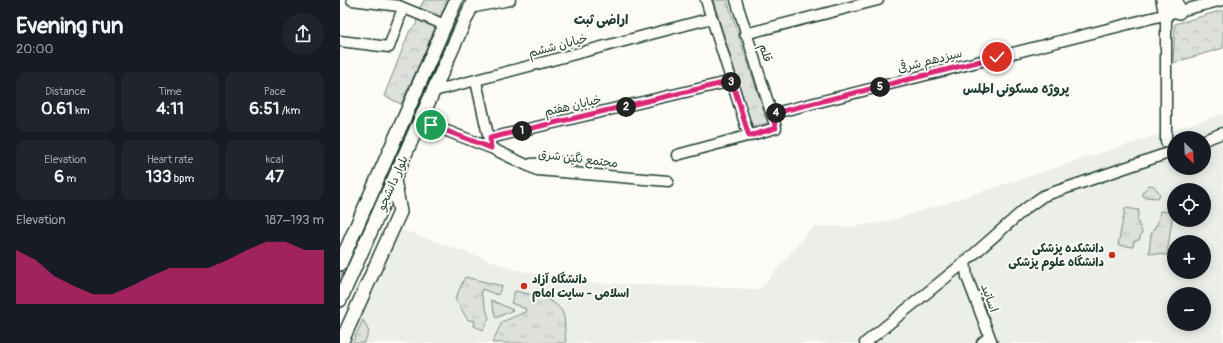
<!DOCTYPE html>
<html lang="en">
<head>
<meta charset="utf-8">
<style>
  :root { --surface:#171b24; --page:#20242c; --text:#f1f3f6; --muted:#9ea1a6; --accent:#db2777 }
  body { margin:0; font-family:Pangolin,"Playpen Sans Arabic",sans-serif; background:var(--page); color:var(--text); height:100vh; display:flex; flex-direction:column; font-size:15px; white-space:nowrap }
  * { box-sizing:border-box; margin:0 }
  p { font-size:13px; color:var(--muted) }
  .icon { flex:none; width:22px; height:22px; fill:none; stroke:currentColor; stroke-width:2; stroke-linecap:round; stroke-linejoin:round }
  .map { position:relative; flex:1; overflow:hidden }
  .sheet { display:flex; flex-direction:column; background:var(--surface); width:340px }
  .sheet>* { flex:none }
  .needle { width:26px; rotate:156deg }
  .controls { position:absolute; left:827px; top:131px; display:grid; gap:8px }
  .controls a { display:grid; place-items:center; width:44px; height:44px; border-radius:50%; background:var(--surface); box-shadow:0 2px 10px #0003; font-size:20px }
  .pin { position:absolute; display:grid; place-items:center; width:34px; height:34px; color:#fff; margin:-17px; border:2px solid #fff; border-radius:50%; box-shadow:0 1px 4px #0007 }
  .km { position:absolute; width:20px; height:20px; margin:-10px; border-radius:50%; background:#222; color:#fff; font-size:11px; line-height:20px; text-align:center }
  .round { display:grid; place-items:center; flex:none; width:42px; height:42px; border-radius:21px; background:var(--page) }
  .head { display:flex; align-items:center; justify-content:space-between; height:68px; padding:0 16px }
  h1 { font-size:22px; font-weight:800; line-height:30px }
  .figures { display:grid; grid-template-columns:repeat(3,1fr); gap:6px; height:68px; padding:4px 16px }
  .figures div { display:grid; align-content:center; border-radius:10px; background:var(--page); text-align:center }
  .figures b { font-size:17px; font-weight:800 }
  .figures small { font-size:11px; font-weight:400 }
  .figures p { font-size:11px }
  .chart { height:112px; padding:8px 16px }
  .chart p { display:flex; justify-content:space-between }
  .chart svg { width:100%; height:72px; margin-top:4px; fill:var(--accent); opacity:.7 }
  main { display:flex; flex:1; min-height:0 }
  .map>svg:first-child { display:block }
  .built { fill:#eceee9; fill-rule:evenodd }
  .grass { fill:url(#grass-tufts); stroke:#7e8e88 }
  .park { fill:url(#park-crowns); stroke:#7e8e88 }
  .lines { fill:none; stroke-linecap:round; stroke-linejoin:round }
  .minor-casing { stroke:#1f3d34; stroke-width:13 }
  .major-casing { stroke:#1f3d34; stroke-width:16 }
  .minor { stroke:#fdfcf7; stroke-width:10 }
  .major { stroke:#fdfcf7; stroke-width:13 }
  .route-casing { stroke:#fff; stroke-width:8 }
  .route { stroke:#db2777; stroke-width:5 }
  .poi-dot { fill:#c8321e; stroke:#fdfcf7; stroke-width:1.5 }
  .labels { text-anchor:middle; dominant-baseline:central; stroke-width:4; stroke-linejoin:round; paint-order:stroke }
  .street-label { font-size:12px; fill:#1f3d34; stroke:#fdfcf7 }
  .poi-label { font-size:12px; font-weight:bold; fill:#1f3d34; stroke:#fdfcf7; text-anchor:end }
  .neighbourhood-label { font-size:13px; font-weight:bold; fill:#1f3d34; stroke:#fdfcf7 }
</style>
</head>
<body>
<main>
<section class="sheet">
<div class="head"><div><h1>Evening run</h1><p>20:00</p></div><a class="round"><svg class="icon" aria-label="share" viewBox="0 0 24 24"><path d="M12 15V3M7 8l5-5 5 5M5 13v7h14v-7"/></svg></a></div>
<div class="figures">
<div><p>Distance</p><b>0.61<small> km</small></b></div>
<div><p>Time</p><b>4:11</b></div>
<div><p>Pace</p><b>6:51<small> /km</small></b></div>
</div>
<div class="figures">
<div><p>Elevation</p><b>6<small> m</small></b></div>
<div><p>Heart rate</p><b>133<small> bpm</small></b></div>
<div><p>kcal</p><b>47</b></div>
</div>
<div class="chart"><p><span>Elevation</span>187–193 m</p>
<svg viewBox="0 0 160 44" preserveAspectRatio="none"><path d="M0 44V11L10 17L20 27L30 33L40 38L50 38L60 33L70 27L80 22L90 22L100 22L110 17L120 11L130 6L140 6L150 11L160 11V44z"/></svg>
</div>
</section>
<div class="map">
<svg width="883" height="343" viewBox="0 0 883 343">
  <defs>
    <pattern id="grass-tufts" width="24" height="20" patternUnits="userSpaceOnUse"><rect width="24" height="20" fill="#dde0db"/><path d="M3 7l-1-3M5 7V3M7 7l1-3M15 17l-1-3M17 17v-4M19 17l1-3" fill="none" stroke="#bdc1bd"/></pattern>
    <pattern id="park-crowns" width="20" height="18" patternUnits="userSpaceOnUse"><rect width="20" height="18" fill="#dde0db"/><path d="M2 6a3 3 0 1 1 6 0M12 15a3 3 0 1 1 6 0" fill="none" stroke="#bdc1bd"/></pattern>
  </defs>
  <rect width="100%" height="100%" fill="#fdfcf7"/>
  <filter id="ink" filterUnits="userSpaceOnUse"><feTurbulence type="fractalNoise" baseFrequency=".025" numOctaves="2"/><feDisplacementMap in="SourceGraphic" scale="8" xChannelSelector="R" yChannelSelector="G"/><feConvolveMatrix kernelMatrix="1 2 1 2 8 2 1 2 1" color-interpolation-filters="sRGB"/></filter>
  <g filter="url(#ink)">
    <path class="built" d="M883 114V343H10L60 229 177 270 248 283 420 289 473 227H511L550 221ZM834 138H864V168H834ZM834 190H864V220H834ZM834 242H864V272H834ZM834 294H864V324H834Z"/>
    <path class="grass" d="M373 0H387L428 123 412 127Z
      M116 19 119 20 71 128 67 126Z
      M59 150 62 152 0 281V274L40 185Z
      M809 185 814 186 820 194 818 198 804 197 802 193Z
      M785 208 799 210 797 220 802 232 799 240 794 241 793 247 778 245Z
      M820 211 833 212 827 255 809 253 811 234 818 222Z
      M125 277 162 286 158 295 142 289 141 293 149 318 143 330 134 326 135 321 128 320 115 299Z
      M175 291C191 295 220 298 224 317 225 325 225 335 226 343H152L162 322 185 312 186 309 171 303Z
      M151 300 173 310 156 318Z
      M23 320 29 332 24 343H12Z"/>
    <path class="park" d="M84 0H108L61 104 44 96 70 30 76 25 78 11Z
      M883 10V48L833 63 835 24Z"/>
    <g class="lines">
      <g class="minor-casing">
        <path id="minor" d="M12 0 59 6 105 25
          M366 0 409 136
          M130 8 170 0
          M405 34 538 0
          M0 41 49 47 63 8
          M136 81 150 144
          M94 91 372 18
          M431 114 883 0
          M81 121 151 148 197 170 328 181
          M150 138 392 81
          M864 140 883 133
          M826 142V15
          M337 155 436 128 396 0
          M191 164 233 162
          M625 262 627 277 652 343
          M525 343 625 262 685 209 703 196 834 151
          M642 343 649 337"/>
      </g>
      <g class="major-casing">
        <path id="major" d="M823 0 826 15
          M836 0 839 12
          M0 264 116 0
          M0 300 134 0
          M1 343 60 212 54 180"/>
      </g>
      <use href="#minor" class="minor"/>
      <use href="#major" class="major"/>
    </g>
  </g>
  <g class="lines" filter="url(#ink)">
    <g class="route-casing">
      <path id="route" d="M91 125 151 148 150 138 392 81 409 136 436 128 431 114 657 57"/>
    </g>
    <use href="#route" class="route"/>
  </g>
  <g class="poi-dot">
    <circle cx="772" cy="255" r="4"/>
    <circle cx="184" cy="286" r="4"/>
  </g>
  <g class="labels">
    <g class="street-label">
      <text transform="translate(218 46) rotate(-15)">خیابان ششم</text>
      <text transform="translate(425 53) rotate(72)">قلم</text>
      <text transform="translate(590 61) rotate(-14)">سیزدهم شرقی</text>
      <text transform="translate(233 106) rotate(-13)">خیابان هفتم</text>
      <text transform="translate(238 159) rotate(7)">مجتمع نگین شرق</text>
      <text transform="translate(53 183) rotate(-66)">بلوار دانشجو</text>
      <text transform="translate(649 298) rotate(70)">اساتید</text>
    </g>
    <g class="poi-label">
      <text x="764" y="248">دانشکده پزشکی<tspan x="764" dy="14">دانشگاه علوم پزشکی</tspan></text>
      <text x="192" y="279" text-anchor="start">دانشگاه آزاد<tspan x="192" dy="14">اسلامی - سایت امام</tspan></text>
    </g>
    <g class="neighbourhood-label">
      <text x="261" y="20">اراضی ثبت</text>
      <text x="676" y="89">پروژه مسکونی اطلس</text>
    </g>
  </g>
</svg>
<div class="controls">
<a><svg class="needle" viewBox="-14 -14 28 28"><path d="M0-13l5 13h-10z" fill="#e53935"/><path d="M0 13l5-13h-10z" fill="#9ea1a6"/></svg></a>
<a><svg class="icon" aria-label="locate" viewBox="0 0 24 24"><circle cx="12" cy="12" r="6"/><path d="M12 2v4M12 18v4M2 12h4M18 12h4"/></svg></a>
<a>+</a>
<a>−</a>
</div>
<div class="pin" style="left:91px;top:125px;background:#1e9e55"><svg class="icon" aria-label="arrive" viewBox="0 0 24 24"><path d="M6 21V4h12l-3 4 3 4H6"/></svg></div>
<div class="pin" style="left:657px;top:57px;background:#d93025"><svg class="icon" aria-label="check" viewBox="0 0 24 24"><path d="M5 12l5 5 9-10"/></svg></div>
<b class="km" style="left:182px;top:131px">1</b>
<b class="km" style="left:286px;top:107px">2</b>
<b class="km" style="left:391px;top:82px">3</b>
<b class="km" style="left:436px;top:113px">4</b>
<b class="km" style="left:540px;top:87px">5</b>
</div>
</main>
</body>
</html>
